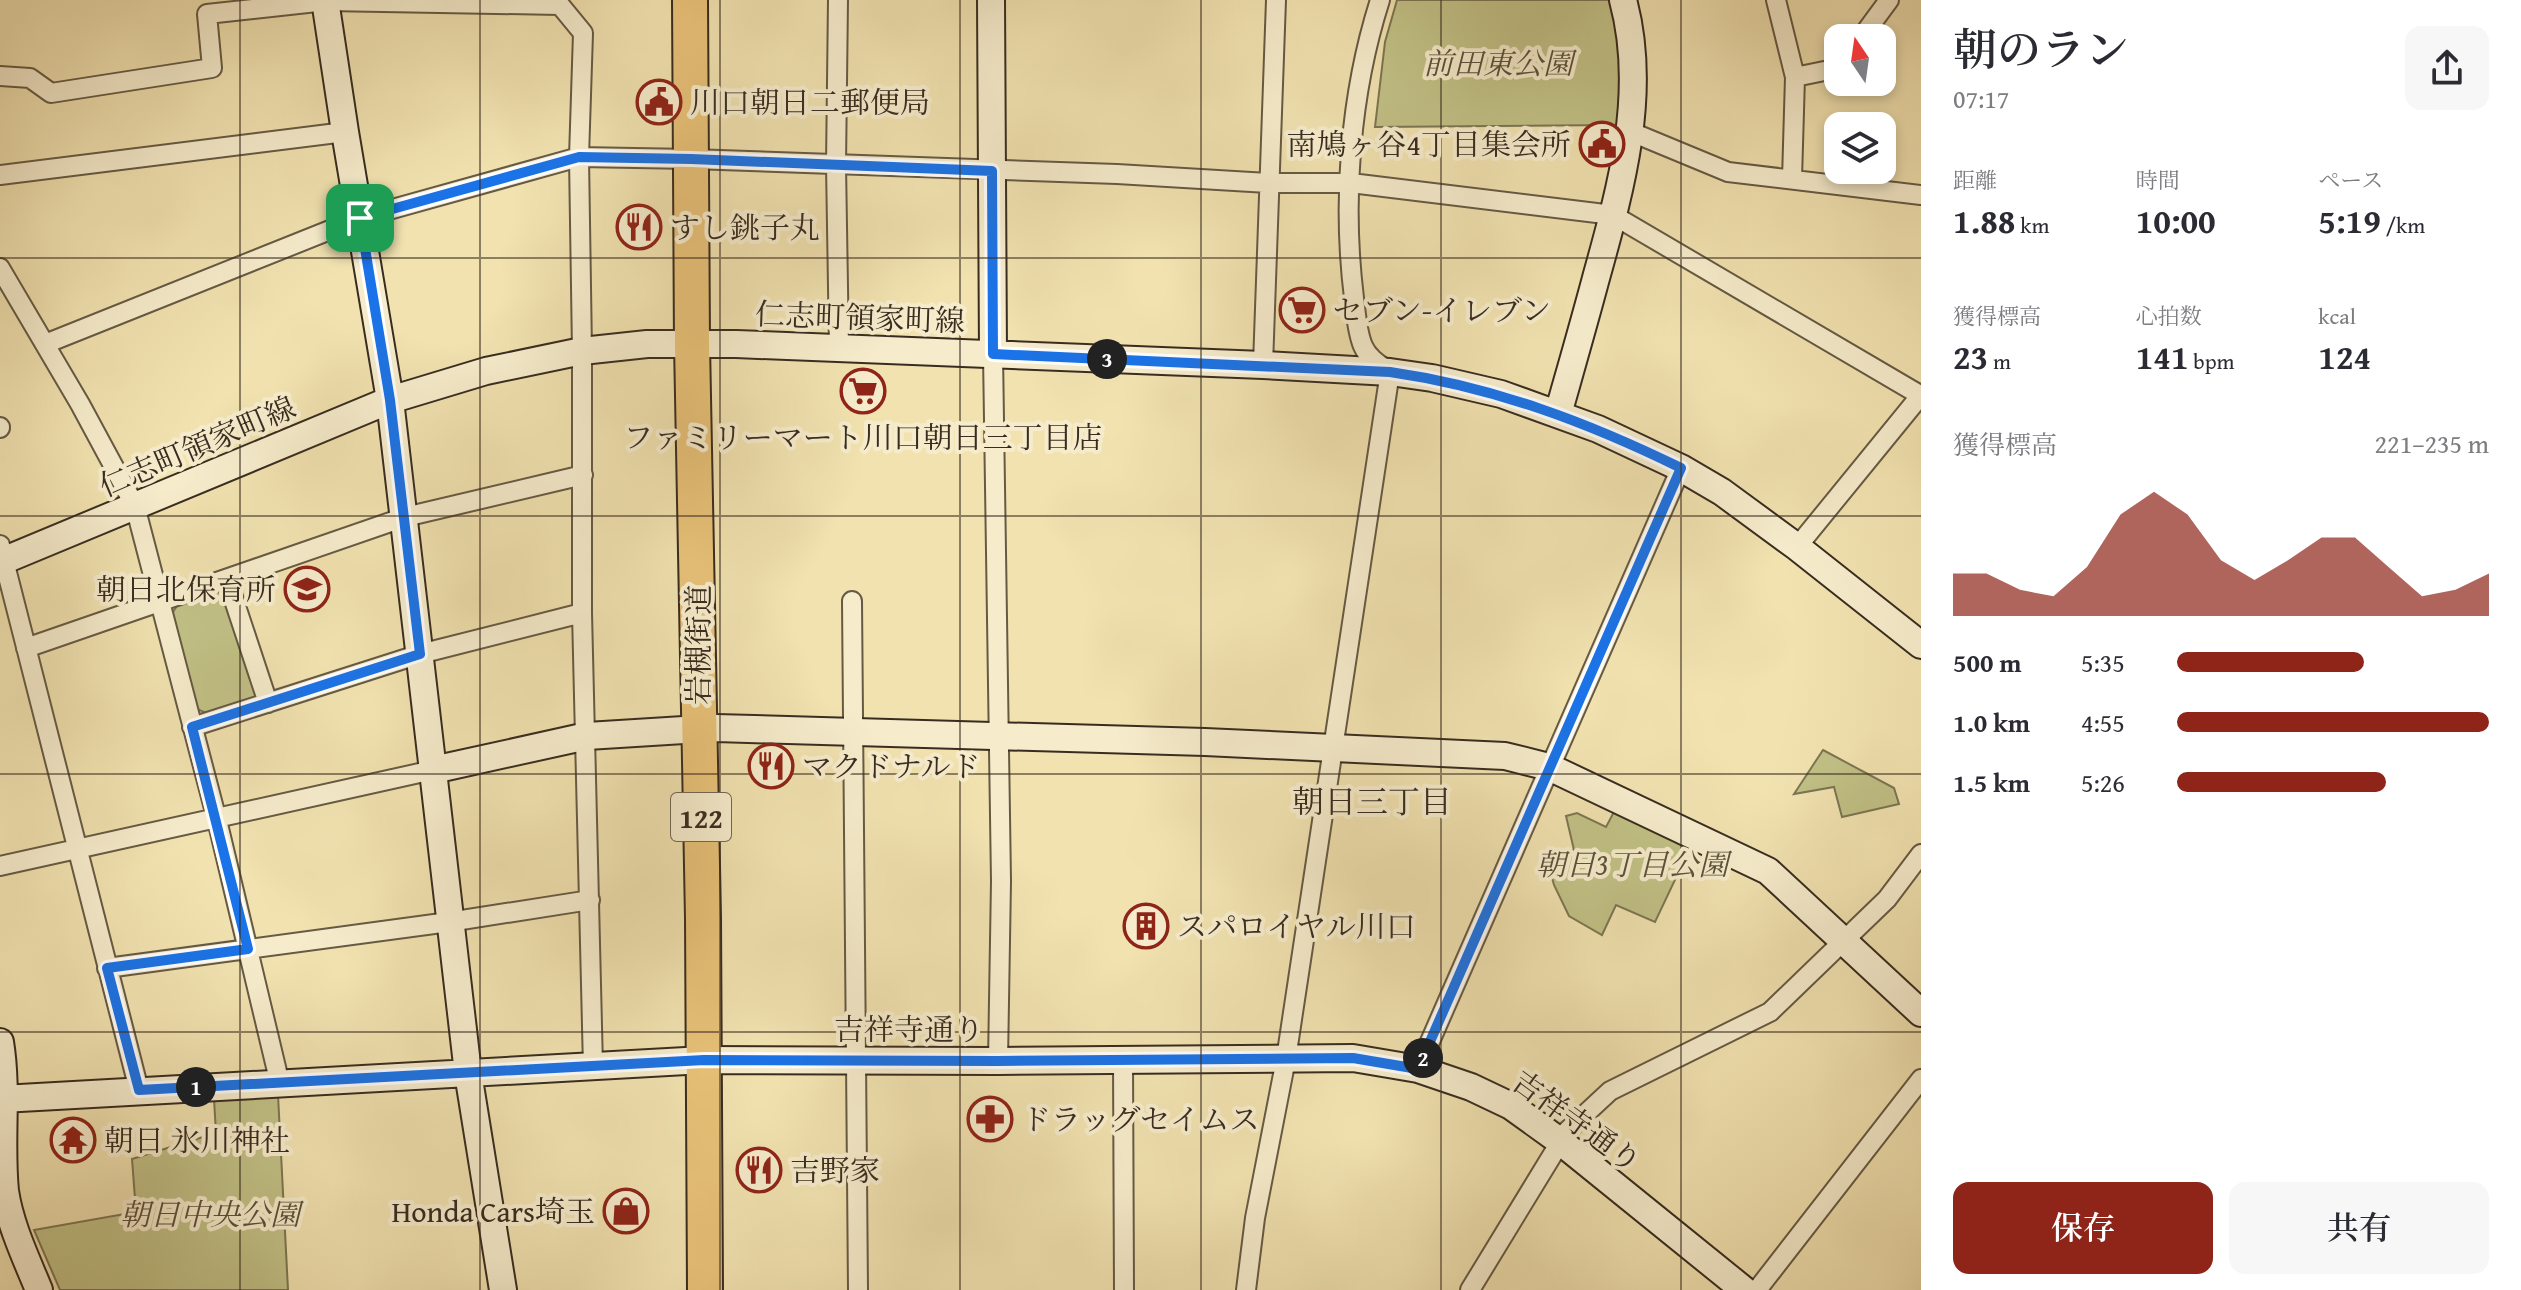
<!DOCTYPE html>
<html lang="ja">
<head>
<meta charset="utf-8">
<style>
  :root { --surface:#fff; --page:#f7f7f7; --text:#2b2b33; --muted:#7c7c81; --accent:#8f2418 }
  body { margin:0; font-family:"Gentium Book Plus","Noto Serif JP",serif; background:var(--page); color:var(--text); height:100vh; display:flex; flex-direction:column; font-size:30px; white-space:nowrap }
  * { box-sizing:border-box; margin:0 }
  p { font-size:26px; color:var(--muted) }
  .icon { flex:none; width:44px; height:44px; fill:none; stroke:currentColor; stroke-width:2; stroke-linecap:round; stroke-linejoin:round }
  .map { position:relative; flex:1; overflow:hidden }
  .drawer { display:flex; flex-direction:column; background:var(--surface); width:600px }
  .drawer>* { flex:none }
  .needle { width:52px; rotate:347deg }
  .fabs { position:absolute; left:1824px; top:24px; display:grid; gap:16px }
  .fabs a { display:grid; place-items:center; width:72px; height:72px; border-radius:16px; background:var(--surface); box-shadow:0 4px 12px #0003; font-size:40px }
  .pin { position:absolute; display:grid; place-items:center; width:68px; height:68px; color:#fff; margin:-34px; border-radius:16px; box-shadow:0 4px 12px #0006 }
  .km { position:absolute; width:40px; height:40px; margin:-20px; border-radius:50%; background:#222; color:#fff; font-size:22px; line-height:40px; text-align:center }
  .round { display:grid; place-items:center; flex:none; width:84px; height:84px; border-radius:16px; background:var(--page) }
  .overview { display:flex; align-items:center; justify-content:space-between; height:136px; padding:0 32px }
  h1 { font-size:44px; font-weight:600; line-height:60px }
  .stats { display:grid; grid-template-columns:repeat(3,1fr); gap:12px; height:136px; padding:8px 32px }
  .stats div { display:grid; align-content:center }
  .stats b { font-size:34px; font-weight:600 }
  .stats small { font-size:22px; font-weight:400 }
  .stats p { font-size:22px }
  .chart { height:224px; padding:16px 32px }
  .chart p { display:flex; justify-content:space-between }
  .chart svg { width:100%; height:144px; margin-top:8px; fill:var(--accent); opacity:.7 }
  .primary-button { display:flex; gap:16px; margin-top:auto; padding:16px 32px }
  .primary-button a { flex:1; height:92px; border-radius:16px; background:var(--accent); color:#fff; font-size:32px; font-weight:600; line-height:92px; text-align:center }
  .primary-button a+a { background:var(--page); color:var(--text) }
  ul { padding:0 32px; list-style:none; font-size:26px }
  li { display:grid; grid-template-columns:128px 96px 1fr; align-items:center; height:60px }
  li i { height:20px; border-radius:10px; background:var(--accent) }
  main { display:flex; flex:1; min-height:0 }
  .map>svg:first-child { display:block }
  .green { fill:#c1c186; stroke:#7c7653; stroke-width:2 }
  .lines { fill:none; stroke-linecap:round; stroke-linejoin:round }
  .street-casing { stroke:#665a44; stroke-width:22 }
  .secondary-casing { stroke:#382c20; stroke-width:30 }
  .highway-casing { stroke:#382c20; stroke-width:38 }
  .street { stroke:#f6eccc; stroke-width:18 }
  .secondary { stroke:#f6eccc; stroke-width:26 }
  .highway { stroke:#e8c178; stroke-width:34 }
  .route-casing { stroke:#fff; stroke-width:16 }
  .route { stroke:#1a73e8; stroke-width:10 }
  .grid { fill:none; stroke:#382c20; stroke-width:2; stroke-opacity:0.55 }
  .labels { text-anchor:middle; dominant-baseline:central; stroke-width:8; stroke-linejoin:round; paint-order:stroke }
  .shield { fill:#f6eccc; stroke:#716654; stroke-width:2 }
  .shield-label { font-size:28px; font-weight:bold; fill:#382c20 }
  .park-label { font-size:30px; font-style:italic; fill:#5a513a; stroke:#f6eccc }
  .poi-label { font-size:30px; fill:#382c20; stroke:#f6eccc; text-anchor:start }
  .street-label { font-size:30px; fill:#382c20; stroke:#f6eccc }
  .neighbourhood-label { font-size:32px; fill:#382c20; stroke:#f6eccc }
</style>
</head>
<body>
<main>
<div class="map">
<svg width="1921" height="1290" viewBox="0 0 1921 1290">
  <rect width="100%" height="100%" fill="#f1e2b0"/>
  <filter id="stains"><feTurbulence type="fractalNoise" baseFrequency=".0025" numOctaves="4"/><feColorMatrix values="0 0 0 0 .2 0 0 0 0 .09 0 0 0 0 .02 0 0 0 .5 -.17"/></filter>
  <radialGradient id="worn" r=".72"><stop offset=".6" stop-color="#630" stop-opacity="0"/><stop offset="1" stop-color="#630" stop-opacity=".3"/></radialGradient>
  <path class="green" d="M1397 0H1611C1620 45 1623 79 1617 125L1375 127 1385 42Z
    M219 591 225 593 258 691 255 698 206 713 197 709 171 615 177 606Z
    M1823 750 1894 788 1899 804 1842 817 1834 787 1794 794Z
    M1616 808 1692 844 1655 922 1616 905 1602 935 1569 916 1554 885 1546 856 1574 850 1566 816 1577 813 1606 827Z
    M278 1095 288 1290H60L34 1230 136 1212 132 1159 216 1133 214 1099Z"/>
  <g class="lines">
    <g class="street-casing">
      <path id="street" d="M838 0 836 165 839 348
        M1776 0 1795 77 1792 179
        M1861 38 1889 0
        M0 76 30 78 51 93 212 68 207 14 326 1 560 5 583 33 579 157 582 351V613L593 1067
        M1795 77 1834 69 1838 66
        M1629 131 1728 172 1921 195
        M0 175 345 132
        M0 268 80 404 135 506 217 820 280 1084
        M45 344 360 218 579 157 691 159 1117 174 1268 183H1351L1613 215 1920 395
        M993 354 1001 881 998 1061
        M1263 365 1276 0
        M0 427V428
        M0 545 139 1090
        M1797 547 1921 395
        M227 579 268 703
        M852 601 858 1290
        M26 648 405 517 583 475
        M192 727 420 654 582 613
        M0 866 433 770
        M107 968 449 922 590 900
        M1123 1060 1124 1290
        M1418 1069 1681 468
        M1246 1290 1255 1218 1286 1059 1390 372C1380 365 1368 358 1363 346 1357 332 1356 314 1354 298 1342 201 1350 94 1380 0
        M1470 1290 1567 1131 1610 1091 1770 1012 1887 899 1921 854
        M1757 1290 1921 1079"/>
    </g>
    <g class="secondary-casing">
      <path id="secondary" d="M325 0 345 132 390 400 468 1073 503 1290
        M991 0 993 354
        M1558 414C1571 368 1584 323 1596 278 1621 188 1648 92 1623 0
        M0 562 390 400 486 371 582 351 647 344H736L1263 365 1390 372 1432 378 1501 394 1598 429 1681 468 1722 492 1797 547 1921 645
        M433 770 587 736 716 728 1205 742 1505 756 1549 767 1768 871 1921 1013
        M0 1042C8 1091 0 1141 5 1191 10 1225 26 1258 39 1290
        M2 1099 704 1060 998 1061 1353 1058 1418 1069 1471 1087 1511 1106 1561 1142 1744 1290"/>
    </g>
    <g class="highway-casing">
      <path id="highway" d="M690 0 692 344 703 918 705 1290"/>
    </g>
    <use href="#street" class="street"/>
    <use href="#secondary" class="secondary"/>
    <use href="#highway" class="highway"/>
  </g>
  <g class="lines">
    <g class="route-casing">
      <path id="route" d="M579 157 691 159 992 171 993 354 1390 372C1494 387 1587 422 1681 468L1418 1069 1353 1058 998 1061 704 1060 139 1090 107 968 248 949 192 727 420 654 390 400 360 218Z"/>
    </g>
    <use href="#route" class="route"/>
  </g>
  <path class="grid" d="M240 0V1290M480 0V1290M720 0V1290M960 0V1290M1201 0V1290M1441 0V1290M1681 0V1290M0 258H1921M0 516H1921M0 774H1921M0 1032H1921"/>
  <defs>
    <g id="civic-ring" transform="scale(2.3)"><circle r="9.5" fill="#f6eccc" stroke="#8f2418" stroke-width="1.5"/><path d="M-.6-6.5H3V-4.5H.6V-3L4-1V1h2V6H-6V1h2V-1L-.6-3ZM-1.2 2.5V6h2.4V2.5Z" fill="#8f2418"/></g>
    <g id="restaurant-ring" transform="scale(2.3)"><circle r="9.5" fill="#f6eccc" stroke="#8f2418" stroke-width="1.5"/><path d="M-5-6h1v4h1v-4h1v4h1v-4h1v5L-1.5 .5V6h-2V.5L-5-1ZM5-6V6H3V1.5H1.5Q1.5-4 5-6Z" fill="#8f2418"/></g>
    <g id="supermarket-ring" transform="scale(2.3)"><circle r="9.5" fill="#f6eccc" stroke="#8f2418" stroke-width="1.5"/><path d="M-6-5.5h2.5l.6 2H6L4.5 2H-2.5L-4.4-4H-6ZM-1.5 3.2a1.3 1.3 0 1 0 .1 0ZM3 3.2a1.3 1.3 0 1 0 .1 0Z" fill="#8f2418"/></g>
    <g id="school-ring" transform="scale(2.3)"><circle r="9.5" fill="#f6eccc" stroke="#8f2418" stroke-width="1.5"/><path d="M0-5L7-2L0 1L-7-2ZM-4 1L0 2.5L4 1V4Q0 6-4 4Z" fill="#8f2418"/></g>
    <g id="building-ring" transform="scale(2.3)"><circle r="9.5" fill="#f6eccc" stroke="#8f2418" stroke-width="1.5"/><path d="M-4-6H4V6H1V3H-1V6H-4ZM-2.5-4.3h1.7v1.8h-1.7ZM.8-4.3h1.7v1.8H.8ZM-2.5-1h1.7V.8h-1.7ZM.8-1h1.7V.8H.8Z" fill="#8f2418"/></g>
    <g id="pharmacy-ring" transform="scale(2.3)"><circle r="9.5" fill="#f6eccc" stroke="#8f2418" stroke-width="1.5"/><path d="M-2-6h4v4h4v4h-4v4h-4v-4h-4v-4h4Z" fill="#8f2418"/></g>
    <g id="temple-ring" transform="scale(2.3)"><circle r="9.5" fill="#f6eccc" stroke="#8f2418" stroke-width="1.5"/><path d="M0-6L5-2H3V0L6.5 2.5H4V6H1.5V3h-3V6H-4V2.5H-6.5L-3 0V-2H-5Z" fill="#8f2418"/></g>
    <g id="shop-ring" transform="scale(2.3)"><circle r="9.5" fill="#f6eccc" stroke="#8f2418" stroke-width="1.5"/><path d="M-5-2.5h2.3a2.7 3.5 0 0 1 5.4 0H5L5.5 6h-11ZM-1.5-2.5h3a1.5 2.3 0 0 0-3 0Z" fill="#8f2418"/></g>
  </defs>
  <g fill-rule="evenodd">
    <use href="#civic-ring" x="659" y="102"/>
    <use href="#civic-ring" x="1602" y="144"/>
    <use href="#restaurant-ring" x="639" y="227"/>
    <use href="#supermarket-ring" x="1302" y="310"/>
    <use href="#supermarket-ring" x="863" y="391"/>
    <use href="#school-ring" x="307" y="589"/>
    <use href="#restaurant-ring" x="771" y="766"/>
    <use href="#building-ring" x="1146" y="926"/>
    <use href="#pharmacy-ring" x="990" y="1119"/>
    <use href="#temple-ring" x="73" y="1140"/>
    <use href="#restaurant-ring" x="759" y="1170"/>
    <use href="#shop-ring" x="626" y="1211"/>
  </g>
  <g class="labels">
    <rect class="shield" x="671" y="793" width="60" height="48" rx="6"/>
    <g class="shield-label">
      <text x="701" y="817">122</text>
    </g>
    <g class="park-label">
      <text x="1498" y="63">前田東公園</text>
      <text x="1632" y="864">朝日3丁目公園</text>
      <text x="210" y="1214">朝日中央公園</text>
    </g>
    <g class="poi-label">
      <text x="690" y="102">川口朝日二郵便局</text>
      <text x="1571" y="144" text-anchor="end">南鳩ヶ谷4丁目集会所</text>
      <text x="670" y="227">すし銚子丸</text>
      <text x="1333" y="310">セブン-イレブン</text>
      <text x="863" y="437" text-anchor="middle">ファミリーマート川口朝日三丁目店</text>
      <text x="276" y="589" text-anchor="end">朝日北保育所</text>
      <text x="802" y="766">マクドナルド</text>
      <text x="1177" y="926">スパロイヤル川口</text>
      <text x="1021" y="1119">ドラッグセイムス</text>
      <text x="104" y="1140">朝日 氷川神社</text>
      <text x="790" y="1170">吉野家</text>
      <text x="595" y="1211" text-anchor="end">Honda Cars埼玉</text>
    </g>
    <g class="street-label">
      <text transform="translate(860 317) rotate(2)">仁志町領家町線</text>
      <text transform="translate(197 446) rotate(-23)">仁志町領家町線</text>
      <text transform="translate(698 645) rotate(-90)">岩槻街道</text>
      <text x="909" y="1029">吉祥寺通り</text>
      <text transform="translate(1577 1121) rotate(36)">吉祥寺通り</text>
    </g>
    <g class="neighbourhood-label">
      <text x="1372" y="801">朝日三丁目</text>
    </g>
  </g>
  <rect width="100%" height="100%" filter="url(#stains)"/>
  <rect width="100%" height="100%" fill="url(#worn)"/>
</svg>
<div class="fabs">
<a><svg class="needle" viewBox="-14 -14 28 28"><path d="M0-13l5 13h-10z" fill="#e53935"/><path d="M0 13l5-13h-10z" fill="#7c7c81"/></svg></a>
<a><svg class="icon" aria-label="layers" viewBox="0 0 24 24"><path d="M12 4l9 5-9 5-9-5zM3 14l9 5 9-5"/></svg></a>
</div>
<div class="pin" style="left:360px;top:218px;background:#1e9e55"><svg class="icon" aria-label="arrive" viewBox="0 0 24 24"><path d="M6 21V4h12l-3 4 3 4H6"/></svg></div>
<b class="km" style="left:196px;top:1087px">1</b>
<b class="km" style="left:1423px;top:1058px">2</b>
<b class="km" style="left:1107px;top:359px">3</b>
</div>
<section class="drawer">
<div class="overview"><div><h1>朝のラン</h1><p>07:17</p></div><a class="round"><svg class="icon" aria-label="share" viewBox="0 0 24 24"><path d="M12 15V3M7 8l5-5 5 5M5 13v7h14v-7"/></svg></a></div>
<div class="stats">
<div><p>距離</p><b>1.88<small> km</small></b></div>
<div><p>時間</p><b>10:00</b></div>
<div><p>ペース</p><b>5:19<small> /km</small></b></div>
</div>
<div class="stats">
<div><p>獲得標高</p><b>23<small> m</small></b></div>
<div><p>心拍数</p><b>141<small> bpm</small></b></div>
<div><p>kcal</p><b>124</b></div>
</div>
<div class="chart"><p><span>獲得標高</span>221–235 m</p>
<svg viewBox="0 0 160 44" preserveAspectRatio="none"><path d="M0 44V31L10 31L20 36L30 38L40 29L50 13L60 6L70 13L80 27L90 33L100 27L110 20L120 20L130 29L140 38L150 36L160 31V44z"/></svg>
</div>
<ul>
<li><b>500 m</b>5:35<i style="width:60%"></i></li>
<li><b>1.0 km</b>4:55<i style="width:100%"></i></li>
<li><b>1.5 km</b>5:26<i style="width:67%"></i></li>
</ul>
<div class="primary-button"><a>保存</a><a>共有</a></div>
</section>
</main>
</body>
</html>
